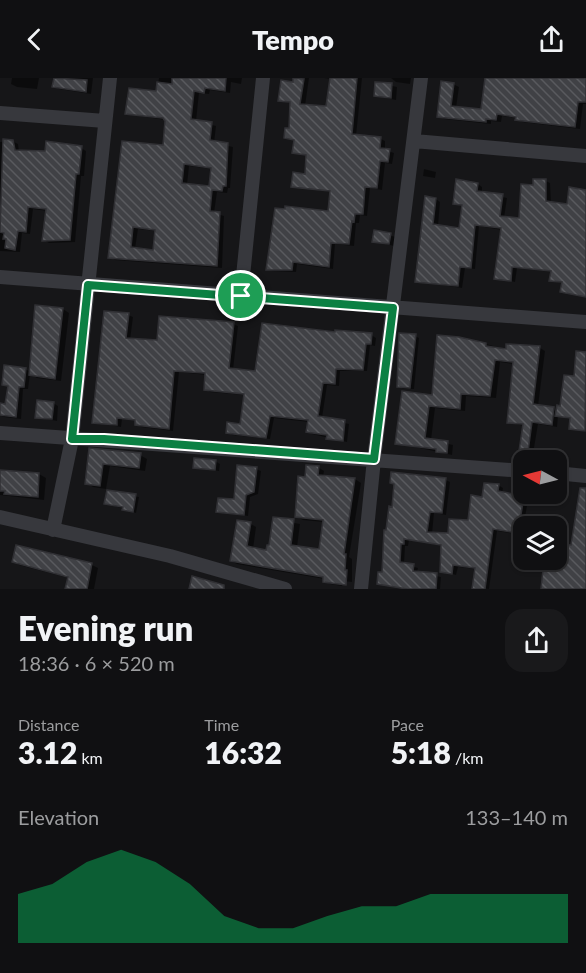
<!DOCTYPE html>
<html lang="en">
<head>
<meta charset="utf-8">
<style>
  :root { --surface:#101012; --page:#19191b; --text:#f1f3f6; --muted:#9c9d9f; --line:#303032; --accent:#0b8043 }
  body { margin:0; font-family:Lato,sans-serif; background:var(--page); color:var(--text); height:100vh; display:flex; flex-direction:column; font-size:22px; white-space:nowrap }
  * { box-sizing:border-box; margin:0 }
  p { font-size:20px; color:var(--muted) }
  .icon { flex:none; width:33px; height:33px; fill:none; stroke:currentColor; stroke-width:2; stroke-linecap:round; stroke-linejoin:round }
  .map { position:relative; height:511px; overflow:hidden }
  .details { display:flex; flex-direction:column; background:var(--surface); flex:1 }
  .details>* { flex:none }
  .needle { width:39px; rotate:277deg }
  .controls { position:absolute; left:513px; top:372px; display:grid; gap:12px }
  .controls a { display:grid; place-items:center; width:54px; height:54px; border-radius:12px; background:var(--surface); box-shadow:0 2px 4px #0004,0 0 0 2px var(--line); font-size:30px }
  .pin { position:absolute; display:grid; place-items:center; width:51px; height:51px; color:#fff; margin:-26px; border:3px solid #fff; border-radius:50%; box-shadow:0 2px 6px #0007 }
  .round { display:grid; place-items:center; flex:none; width:63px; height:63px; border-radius:18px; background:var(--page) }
  .overview { display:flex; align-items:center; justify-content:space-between; height:102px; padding:0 18px }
  h1 { font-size:33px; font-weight:800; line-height:45px }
  .stats { display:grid; grid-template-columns:repeat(3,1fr); gap:9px; height:102px; padding:6px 18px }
  .stats div { display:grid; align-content:center }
  .stats b { font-size:30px; font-weight:800 }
  .stats small { font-size:16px; font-weight:400 }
  .stats p { font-size:16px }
  .chart { height:168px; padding:12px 18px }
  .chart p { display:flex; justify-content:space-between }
  .chart svg { width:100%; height:108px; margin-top:6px; fill:var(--accent); opacity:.7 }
  header { display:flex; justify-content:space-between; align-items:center; height:78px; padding:0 18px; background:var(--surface); font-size:27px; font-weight:800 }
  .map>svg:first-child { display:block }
  .shadow { fill:#0007; fill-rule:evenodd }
  .building { fill:url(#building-back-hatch); stroke:#303034; stroke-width:1.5; fill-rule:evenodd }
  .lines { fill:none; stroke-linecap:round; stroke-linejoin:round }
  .minor { stroke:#37383d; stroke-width:14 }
  .route-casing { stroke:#fff; stroke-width:12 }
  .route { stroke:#0b8043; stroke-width:8 }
</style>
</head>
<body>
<header><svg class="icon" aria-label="back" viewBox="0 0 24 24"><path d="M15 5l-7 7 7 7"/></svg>Tempo<svg class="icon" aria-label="share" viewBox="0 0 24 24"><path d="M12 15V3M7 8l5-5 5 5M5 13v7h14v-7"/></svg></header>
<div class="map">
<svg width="586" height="511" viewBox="0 0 586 511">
  <defs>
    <pattern id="building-back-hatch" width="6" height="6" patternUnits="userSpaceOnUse" patternTransform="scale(1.5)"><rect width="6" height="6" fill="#404145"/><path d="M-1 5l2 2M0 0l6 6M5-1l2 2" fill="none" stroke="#595a5e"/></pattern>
  </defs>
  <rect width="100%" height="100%" fill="#161618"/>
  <path class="shadow" d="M12 0H39L37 11 17 9 11 6Z
    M55 0H93L91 16 59 11 54 8Z
    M159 0H242L241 6 231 4 230 15 210 12 209 16 199 15 196 43 216 48 214 65 233 69 230 110H228L227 115 217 114 214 135 224 138 222 190 115 182 110 179 164 69 166 42 126 36 157 14ZM189 88 213 91 210 110 187 107ZM138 151 156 153 154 174 135 171Z
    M294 0H309L305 28 327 30 331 1 324 0H362L356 58 381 61 385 63V72L394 75 392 86 385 85 382 112 370 110 367 138 360 137 359 145H356L354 168 335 166 333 191 297 186 296 194 272 193 267 191 329 134 332 114 293 108 306 97 308 78 294 75 295 63 285 60 290 52 291 25 280 22 293 5Z
    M391 0H411L410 6 396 4Z
    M486 0H586V26H583L580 51 522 44 517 40 502 38 501 44 491 43V46L444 41 439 38 453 6 459 9 456 30 482 33Z
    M377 5 397 9 396 22 376 18Z
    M12 63 18 66 19 74 46 75 81 70 86 73 84 98H81L75 164 49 165 44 162 48 133 33 131 30 156 22 155 20 174 0 173V64Z
    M424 91 436 94 435 100 423 98Z
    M457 103 478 106 482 109V115L507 120 504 140 520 141 535 108 546 103 550 105 551 125 568 128 586 113V219L562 214 563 205 551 202 552 194 517 190 515 204 496 200 502 152 479 148 475 191 465 190 462 210 416 203 436 121 440 124 438 148 460 152 464 128 454 125Z
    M376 154 396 159 394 168 374 163Z
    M63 231 69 235 61 303 37 300 30 296 28 311H23L21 341 4 339 0 337 7 328 9 309 4 306 25 291 31 294Z
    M128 237 133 239 130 262 158 264 233 246 238 248 233 292 257 294 337 256 371 257 376 260 375 268 370 267 367 293H340L339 308 327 307 322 340 349 346 347 364 312 356 308 353 309 344 274 340 270 361 232 357 228 354 241 348 245 317 210 314 205 311 207 297 179 294 173 353 141 349 137 346V343L122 341 121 349 94 344Z
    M415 258 419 260 414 311H403L398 308Z
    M486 266 507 272 540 270 545 273 538 328 557 333 562 330 575 299 577 274 586 275V354L571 350 572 342 558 338 557 349 538 346 533 376 521 372 524 348 508 344 514 286 500 284 496 320 466 318 465 333 435 330 431 362 453 367 452 377 397 365 433 319Z
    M53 325 58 328 57 343 36 339Z
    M90 372 140 377 147 381 145 393 110 388 106 411 93 409 87 405Z
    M215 383 220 386 219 393 195 389Z
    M318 389 324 393 323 399 355 401 361 405 349 479 352 481V504L343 503 342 508 330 506 325 501 237 486 231 483 251 446 256 449 253 471 267 474 271 469 274 441 300 446 297 469 320 473 324 444 303 442 297 439 307 400Z
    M256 391 261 393 258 416 250 419 248 438 218 433 235 423Z
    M0 393 39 396 46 400 44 422 0 417Z
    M446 402 450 404 446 437 434 435 432 456 449 457 469 444 484 420 498 407 503 410 502 416 528 422 522 457 497 453 489 511 479 510 476 491 458 489 456 497 442 493 443 468 409 462 408 468H405L404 486 418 490 417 494 441 499 440 511H408L379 505 384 496 385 454Z
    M108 414 139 419 136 435 106 425Z
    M17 468 92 487 98 490 94 511H67L69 500 19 487 13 483Z"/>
  <path class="building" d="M54 0 87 2 86 14 52 9Z
    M172 0H226L225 13 205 10 204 15 194 13 191 41 212 44 210 62 228 65 226 108H223L222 113 212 112 210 133 220 134 217 188 108 180 122 63 163 67 165 43 163 40 125 36 129 10 156 13 157 4 172 6ZM184 86 211 90 209 108 182 105ZM133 149 155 152 153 172 131 169Z
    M293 0 304 1 300 26 326 28 330 0H357L352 56 381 59 380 70 390 71 388 84 380 83 377 110 365 109 363 136H355L354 144 352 143 349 166 331 165 329 189 293 184 292 192H266L275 130 285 131V128L328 133 330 113 291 109 293 94 305 96 306 77 292 75 294 62 284 60 285 50H289L290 24 278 23 281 2 293 4Z
    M485 0H586V24H578L575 49 515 42 516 39 497 36 496 42 486 41V44L437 39 441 3 454 5 451 28 481 31Z
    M375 4 392 5 391 20 374 18Z
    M3 61 13 62 15 72 45 73 46 63 82 68 79 96H76L70 162 42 163 46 131 28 129 26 154 18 153 15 172 5 170 6 161H3L4 155 0 154Z
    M456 101 478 105 477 113 503 116 500 138 519 140 521 106 533 107V101H546V123L567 126 569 109 586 112V219L560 214 562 204 549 203 551 193 512 189 511 203 494 201 501 150 475 147 471 190 460 189 458 208 415 204 425 118 436 120 433 146 459 150 462 127 453 126Z
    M374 152 391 155 389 166 372 164Z
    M35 227 63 230 55 301 29 297Z
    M104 233 129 235 126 260 157 262 159 238 234 244 229 290 255 293 262 245 335 254V252L372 255 371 266H366L363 292 336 291 335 306 323 305 318 338 345 342 343 363 326 361 327 357 306 354 308 342 270 338 266 360 226 355 227 344 240 346 244 316 204 312 205 295 189 294 174 293 169 351 135 347V342L117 340V347L92 345Z
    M399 255 416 256 410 310 397 309Z
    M437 257 459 259 486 265V268L506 271V266L540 268 533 326 554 329 552 347 532 344 528 374 519 373 523 346 507 345 513 284 495 282 490 318 461 316 460 331 429 328 425 360 448 363 447 375 436 374V371L395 366 402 313 432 317Z
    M576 273 586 274 585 353 569 351 570 340 555 338 557 327 560 328 564 297 574 298Z
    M4 287 26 290 24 309H19L16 339 0 337V325L5 326 8 308 2 307Z
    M37 322 54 324 52 341 35 340Z
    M89 370 141 375 139 390 103 386 100 408 85 406Z
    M194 380 216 382 215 392 193 390Z
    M237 387 257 389 254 414 246 417 244 437 216 434 218 420 234 421Z
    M306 387 319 388 318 397 355 400 344 476H346L345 492H347L346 507 323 504V499L230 483 237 442 251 444 247 468 266 472 267 467H269L273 439 294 441 291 467 319 471 323 442 295 439 298 398 305 399Z
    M0 392 39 395 38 419 4 416 5 413H0Z
    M391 394 446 400 442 435 430 434 427 454 448 455 449 441 468 442 471 417 482 419 484 405 499 406 498 413 524 418 518 455 493 451 485 511H472L475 490 453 487 452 496 440 494 441 467 404 461V466H401L400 484 414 486 413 493 437 495 436 511H407L377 506 378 494H382L384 452H386L389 428 392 429 394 406 390 405Z
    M580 410H586V511H541L543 492 557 493 560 466 571 467Z
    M107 412 136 416 133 434 122 432 123 429 104 426Z
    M16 467 92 485 87 511H65L68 499 12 484Z
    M192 498 224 507V511H189Z"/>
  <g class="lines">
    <path class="minor" d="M0 35 105 43
      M414 63 586 78
      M0 199 586 244
      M241 218 263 0
      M0 355 524 393
      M556 395 586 398
      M0 439 170 478 285 511
      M53 452 72 361 110 0
      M361 511 374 381 421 0"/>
  </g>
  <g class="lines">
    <g class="route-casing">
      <path id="route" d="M88 207 393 230 374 381 104 361H72Z"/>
    </g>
    <use href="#route" class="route"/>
  </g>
</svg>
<div class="controls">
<a><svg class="needle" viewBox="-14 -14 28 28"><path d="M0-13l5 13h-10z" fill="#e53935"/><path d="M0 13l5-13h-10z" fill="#9c9d9f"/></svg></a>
<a><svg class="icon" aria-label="layers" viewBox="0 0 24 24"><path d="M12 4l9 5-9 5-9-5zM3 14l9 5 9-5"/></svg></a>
</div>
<div class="pin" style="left:241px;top:218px;background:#1e9e55"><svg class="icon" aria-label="arrive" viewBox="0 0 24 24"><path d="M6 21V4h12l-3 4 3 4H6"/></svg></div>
</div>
<section class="details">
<div class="overview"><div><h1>Evening run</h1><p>18:36 · 6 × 520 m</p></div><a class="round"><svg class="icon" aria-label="share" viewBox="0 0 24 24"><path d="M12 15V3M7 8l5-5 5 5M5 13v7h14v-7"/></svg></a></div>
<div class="stats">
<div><p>Distance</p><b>3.12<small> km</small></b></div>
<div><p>Time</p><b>16:32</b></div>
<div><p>Pace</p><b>5:18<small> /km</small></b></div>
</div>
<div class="chart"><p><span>Elevation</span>133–140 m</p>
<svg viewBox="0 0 160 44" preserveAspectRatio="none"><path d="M0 44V24L10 20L20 11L30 6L40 11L50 20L60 33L70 38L80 38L90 33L100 29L110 29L120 24L130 24L140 24L150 24L160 24V44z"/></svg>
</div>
</section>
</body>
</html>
